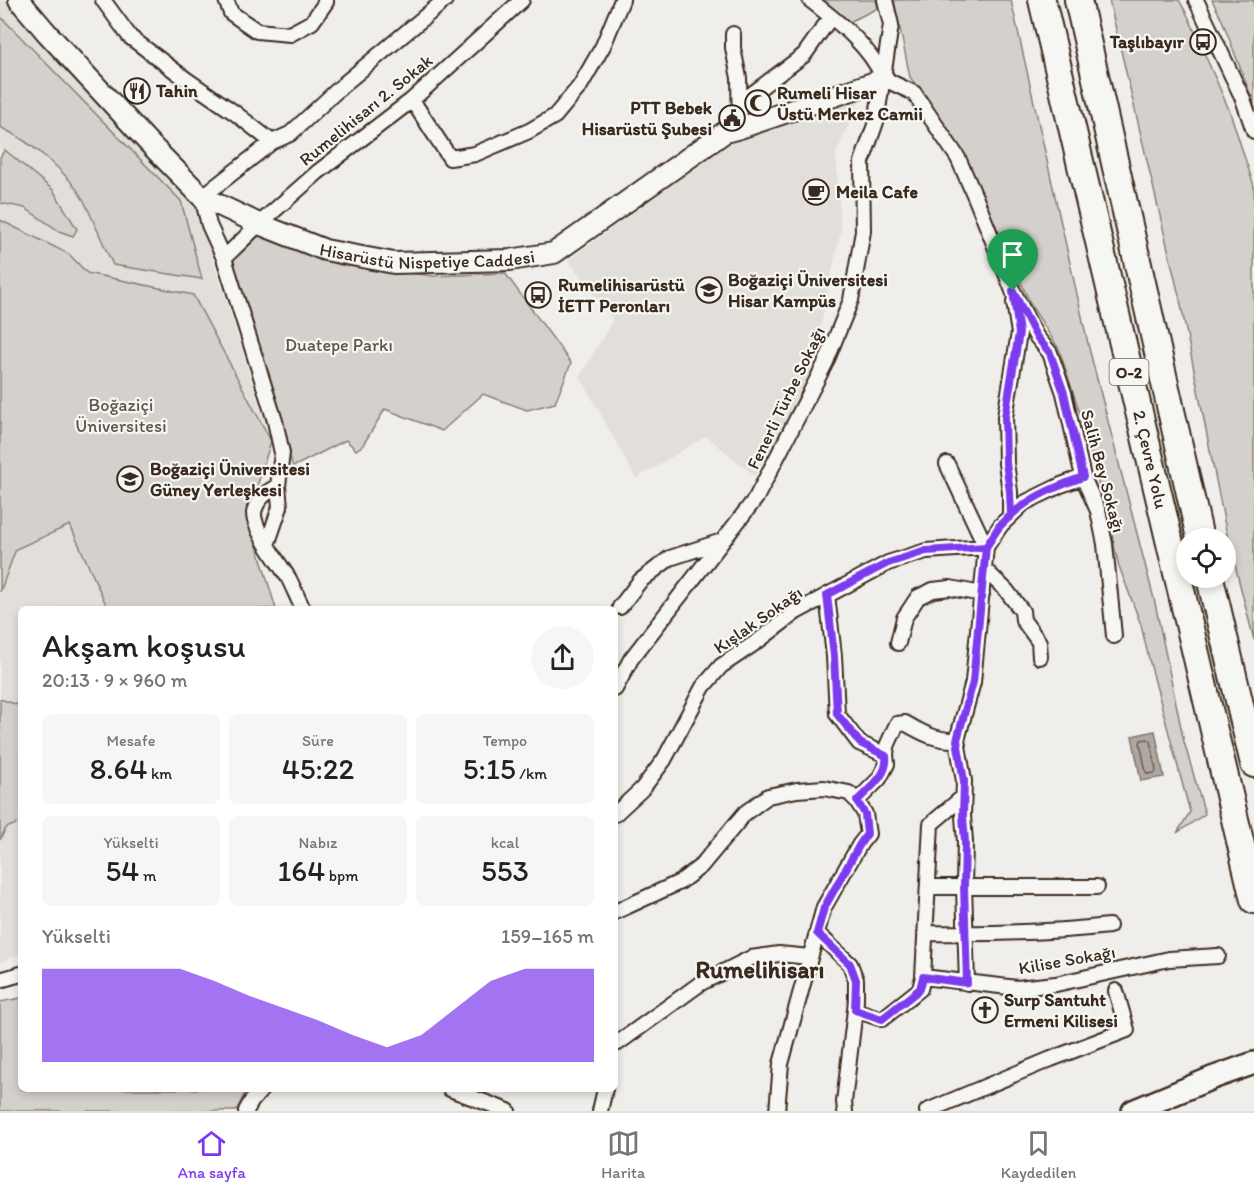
<!DOCTYPE html>
<html lang="tr">
<head>
<meta charset="utf-8">
<style>
  :root { --surface:#fff; --page:#f6f6f6; --text:#222; --muted:#767676; --line:#e0e0e0; --accent:#7c3aed }
  body { margin:0; font-family:Itim,sans-serif; background:var(--page); color:var(--text); height:100vh; display:flex; flex-direction:column; font-size:22px; white-space:nowrap }
  * { box-sizing:border-box; margin:0 }
  p { font-size:20px; color:var(--muted) }
  .icon { flex:none; width:33px; height:33px; fill:none; stroke:currentColor; stroke-width:2; stroke-linecap:round; stroke-linejoin:round }
  .map { position:relative; flex:1; overflow:hidden }
  .sheet { position:absolute; left:18px; top:606px; width:600px; height:486px; display:flex; flex-direction:column; background:var(--surface); border-radius:9px; box-shadow:0 3px 9px #0003 }
  .sheet>* { flex:none }
  .fabs { position:absolute; left:1176px; top:528px; display:grid; gap:12px }
  .fabs a { display:grid; place-items:center; width:60px; height:60px; border-radius:50%; background:var(--surface); box-shadow:0 3px 9px #0003; font-size:30px }
  .pin { position:absolute; display:grid; place-items:center; width:51px; height:51px; color:#fff; margin:-62px -26px; border-radius:50% 50% 50% 0; rotate:-45deg; box-shadow:0 0 6px #0007 }
  .pin .icon { rotate:45deg }
  .round { display:grid; place-items:center; flex:none; width:63px; height:63px; border-radius:32px; background:var(--page) }
  .overview { display:flex; align-items:center; justify-content:space-between; height:102px; padding:0 24px }
  h1 { font-size:33px; font-weight:600; line-height:45px }
  .metrics { display:grid; grid-template-columns:repeat(3,1fr); gap:9px; height:102px; padding:6px 24px }
  .metrics div { display:grid; align-content:center; border-radius:9px; background:var(--page); text-align:center }
  .metrics b { font-size:30px; font-weight:600 }
  .metrics small { font-size:16px; font-weight:400 }
  .metrics p { font-size:16px }
  .chart { height:168px; padding:12px 24px }
  .chart p { display:flex; justify-content:space-between }
  .chart svg { width:100%; height:108px; margin-top:6px; fill:var(--accent); opacity:.7 }
  .tabs { display:flex; justify-content:space-around; align-items:center; height:84px; border-top:2px solid var(--line); background:var(--surface); font-size:16px; color:var(--muted) }
  .tabs a { display:grid; justify-items:center; gap:3px }
  .tabs .active { color:var(--accent) }
  .map>svg:first-child { display:block }
  .built { fill:#e2dfdb }
  .green { fill:#d4d1cc; stroke:#887e75; stroke-width:1.5 }
  .water { fill:#afa8a1; stroke:#81766d; stroke-width:1.5 }
  .lines { fill:none; stroke-linecap:round; stroke-linejoin:round }
  .shore { stroke:#695c52; stroke-width:1.5 }
  .minor-casing { stroke:#3b2a1e; stroke-width:18 }
  .secondary-casing { stroke:#3b2a1e; stroke-width:24 }
  .primary-casing { stroke:#3b2a1e; stroke-width:26 }
  .motorway-casing { stroke:#3b2a1e; stroke-width:30 }
  .minor { stroke:#f6f6f2; stroke-width:14 }
  .secondary { stroke:#f6f6f2; stroke-width:20 }
  .primary { stroke:#f6f6f2; stroke-width:21 }
  .motorway { stroke:#f6f6f2; stroke-width:26 }
  .route-casing { stroke:#fff; stroke-width:12 }
  .route { stroke:#7c3aed; stroke-width:8 }
  .labels { text-anchor:middle; dominant-baseline:central; stroke-width:4.5; stroke-linejoin:round; paint-order:stroke }
  .shield { fill:#f6f6f2; stroke:#73675e; stroke-width:1.5 }
  .shield-label { font-size:16px; font-weight:bold; fill:#3b2a1e }
  .poi-label { font-size:18px; font-weight:bold; fill:#3b2a1e; stroke:#f6f6f2; text-anchor:start }
  .street-label { font-size:18px; fill:#3b2a1e; stroke:#f6f6f2 }
  .park-label { font-size:18px; fill:#61544a; stroke:#f6f6f2 }
  .district-label { font-size:24px; font-weight:bold; fill:#3b2a1e; stroke:#f6f6f2 }
</style>
</head>
<body>
<div class="map">
<svg width="1254" height="1111" viewBox="0 0 1254 1111">
  <rect width="100%" height="100%" fill="#efeeea"/>
  <filter id="ink" filterUnits="userSpaceOnUse"><feTurbulence type="fractalNoise" baseFrequency=".0167" numOctaves="2"/><feDisplacementMap in="SourceGraphic" scale="12" xChannelSelector="R" yChannelSelector="G"/><feConvolveMatrix kernelMatrix="1 2 1 2 8 2 1 2 1" color-interpolation-filters="sRGB"/></filter>
  <g filter="url(#ink)">
    <path class="built" d="M0 0H11L194 200 271 441 248 516 276 609H21V954L0 962Z
      M862 95 836 154 841 229 811 373 755 476 706 436 636 479 580 376 613 320 568 260 732 141Z"/>
    <path class="green" d="M817 0H876L878 8 845 24Z
      M894 0H1011L1089 348 1155 603 1184 742 1205 814 1177 833 1190 812 1149 659 1141 625 1119 566 1084 426 1059 349 1032 307 964 155 910 77Z
      M1109 0H1179L1188 16 1230 112 1254 186V640L1226 530 1180 300Z
      M1212 0H1254V104L1222 20Z
      M0 16 181 201 202 279 113 265C103 244 94 221 84 201 68 171 29 141 0 127Z
      M5 150 53 190 77 229 73 236 59 231 25 208 0 203V157Z
      M0 220 69 254 87 273 193 295 271 441 248 516 276 609H108L70 525 16 549 0 592Z
      M256 232 341 265 434 276 505 273 571 363 555 403 527 410 483 394 442 431 385 409 363 445 356 450 346 440 293 467 261 355 229 264Z
      M0 699 21 706V822L6 828 0 840Z
      M21 998V1089H247L236 1111H0V1002Z"/>
    <path class="water" d="M1155 731 1164 777 1141 781 1132 736Z"/>
    <g class="lines">
      <path class="shore" d="M1148 739 1151 741 1156 770 1155 773 1148 774 1146 772 1140 743 1141 740Z"/>
      <g class="minor-casing">
        <path id="minor" d="M103 0 130 37 187 80 235 113 272 142
          M226 0 231 13 257 31 290 34 312 22 326 2 325 0
          M810 0C838 22 868 44 883 77
          M1196 0 1243 99 1254 131
          M733 34V48L739 78 740 128
          M884 79 914 93 958 158 976 199 1013 291 1036 336 1050 353 1064 393 1083 477 1098 511 1105 544 1114 636
          M412 100 450 158 475 154 529 131 555 116 580 86 603 46 622 0
          M741 102 804 55 831 17
          M224 258 259 224 318 172 412 100 522 0
          M947 464 986 547
          M278 486C267 492 256 499 254 513 253 530 280 564 289 579 294 589 298 599 303 609
          M1010 516V492L1006 463 1005 417 1019 333 1014 302
          M267 545 280 507 278 486 282 453 275 421 224 258 209 225 202 197 272 142 290 134 344 84 445 0
          M984 569 1006 590 1022 611 1023 620 1039 642 1040 657
          M827 595 834 656 837 714 859 743 886 755
          M620 607 640 581 670 558 722 541
          M898 643 904 618 918 597 933 590 950 588 982 594
          M615 689 631 659 756 498 826 362 851 300 863 231 862 162 876 122 891 25 885 0
          M857 801 879 779 887 764 886 755 887 746 897 724 905 723C922 733 937 741 957 740
          M615 814 642 789 664 760 703 687 721 666 758 641 796 612 888 563 926 551 986 547
          M928 887H1097
          M615 912 680 882 701 866 745 813 768 796 797 790 824 788 849 793 857 801 865 814 868 834 860 844 824 907 781 1064 777 1111
          M817 933 850 964 856 980V1001L844 1102 845 1111
          M925 933C988 934 1047 933 1109 926
          M923 977 1017 988 1056 984 1169 959 1218 956
          M0 980 21 974
          M967 983 964 886 965 842 963 816 964 781 957 740 973 682 986 547 1001 525 1024 503 1061 485 1083 477
          M855 1010 882 1019 920 989 923 977 931 824 964 796
          M615 1041 618 1043 701 983 751 958 779 954 810 957
          M450 1089 508 1111
          M246 1111 251 1102 262 1089
          M600 1111 605 1089
          M927 1111 1051 1059 1127 1030 1116 991"/>
      </g>
      <g class="secondary-casing">
        <g id="secondary">
          <path id="s1" d="M19 0 47 33 148 142 202 197 259 224 325 250 394 263 510 260 554 253 725 132 740 128 884 79"/>
        </g>
      </g>
      <g class="primary-casing">
        <path id="primary" d="M1133 1111 1212 1078 1254 1063"/>
      </g>
      <g class="motorway-casing">
        <g id="motorway">
          <path id="s2" d="M1042 0 1254 900"/>
          <path d="M1078 0C1120 179 1158 359 1200 538"/>
          <path d="M1210 578 1254 764"/>
        </g>
      </g>
      <use href="#minor" class="minor"/>
      <use href="#secondary" class="secondary"/>
      <use href="#primary" class="primary"/>
      <use href="#motorway" class="motorway"/>
    </g>
  </g>
  <g class="lines" filter="url(#ink)">
    <g class="route-casing">
      <path id="route" d="M1013 291 1019 333 1005 417 1006 463 1010 492 1011 516 1000 525 986 547 973 682 957 740 964 781 963 816 965 842 964 886 967 983 923 977 920 989 882 1019 855 1010 856 980 850 964 817 933 824 908 860 844 867 834 865 814 857 801C869 788 889 775 886 756L860 743 837 714 834 656 827 595 888 563 926 551 986 547C991 540 996 530 1002 524 1025 499 1052 488 1083 477L1064 393 1050 353 1036 336 1013 291"/>
    </g>
    <use href="#route" class="route"/>
  </g>
  <defs>
    <g id="bus-ring" transform="scale(1.35)"><circle r="9.5" fill="#f6f6f2" stroke="#3b2a1e" stroke-width="1.5"/><path d="M-5-6H5V4H4V6H2V4H-2V6H-4V4H-5ZM-3.5-4V0h7V-4ZM-3.5 1.2v1.5H-2V1.2ZM2 1.2v1.5H3.5V1.2Z" fill="#3b2a1e"/></g>
    <g id="restaurant-ring" transform="scale(1.35)"><circle r="9.5" fill="#f6f6f2" stroke="#3b2a1e" stroke-width="1.5"/><path d="M-5-6h1v4h1v-4h1v4h1v-4h1v5L-1.5 .5V6h-2V.5L-5-1ZM5-6V6H3V1.5H1.5Q1.5-4 5-6Z" fill="#3b2a1e"/></g>
    <g id="mosque-ring" transform="scale(1.35)"><circle r="9.5" fill="#f6f6f2" stroke="#3b2a1e" stroke-width="1.5"/><path d="M3.5-4.9A6 6 0 1 0 3.5 4.9A5 5 0 1 1 3.5-4.9Z" fill="#3b2a1e"/></g>
    <g id="civic-ring" transform="scale(1.35)"><circle r="9.5" fill="#f6f6f2" stroke="#3b2a1e" stroke-width="1.5"/><path d="M-.6-6.5H3V-4.5H.6V-3L4-1V1h2V6H-6V1h2V-1L-.6-3ZM-1.2 2.5V6h2.4V2.5Z" fill="#3b2a1e"/></g>
    <g id="cafe-ring" transform="scale(1.35)"><circle r="9.5" fill="#f6f6f2" stroke="#3b2a1e" stroke-width="1.5"/><path d="M-5.5-4.5H6V0H3Q3 3.5 0 3.5H-2.5Q-5.5 3.5-5.5 0ZM3-3.2v2h1.7v-2ZM-6 4.5H4V6H-6Z" fill="#3b2a1e"/></g>
    <g id="university-ring" transform="scale(1.35)"><circle r="9.5" fill="#f6f6f2" stroke="#3b2a1e" stroke-width="1.5"/><path d="M0-5L7-2L0 1L-7-2ZM-4 1L0 2.5L4 1V4Q0 6-4 4Z" fill="#3b2a1e"/></g>
    <g id="church-ring" transform="scale(1.35)"><circle r="9.5" fill="#f6f6f2" stroke="#3b2a1e" stroke-width="1.5"/><path d="M-1.2-6h2.4v3.5h3.3v2.4h-3.3V6h-2.4V-.1h-3.3v-2.4h3.3Z" fill="#3b2a1e"/></g>
  </defs>
  <g fill-rule="evenodd">
    <use href="#bus-ring" x="1203" y="42"/>
    <use href="#restaurant-ring" x="137" y="91"/>
    <use href="#mosque-ring" x="758" y="103"/>
    <use href="#civic-ring" x="732" y="118"/>
    <use href="#cafe-ring" x="816" y="192"/>
    <use href="#university-ring" x="709" y="290"/>
    <use href="#bus-ring" x="538" y="295"/>
    <use href="#university-ring" x="130" y="479"/>
    <use href="#church-ring" x="985" y="1010"/>
  </g>
  <g class="labels">
    <rect class="shield" x="1109.5" y="359" width="39" height="26" rx="4.5"/>
    <g class="shield-label">
      <text x="1129" y="372">O-2</text>
    </g>
    <g class="poi-label">
      <text x="1184" y="42" text-anchor="end">Taşlıbayır</text>
      <text x="156" y="91">Tahin</text>
      <text x="777" y="93">Rumeli Hisar<tspan x="777" dy="21">Üstü Merkez Camii</tspan></text>
      <text x="712" y="108" text-anchor="end">PTT Bebek<tspan x="712" dy="21">Hisarüstü Şubesi</tspan></text>
      <text x="836" y="192">Meila Cafe</text>
      <text x="728" y="280">Boğaziçi Üniversitesi<tspan x="728" dy="21">Hisar Kampüs</tspan></text>
      <text x="558" y="285">Rumelihisarüstü<tspan x="558" dy="21">İETT Peronları</tspan></text>
      <text x="150" y="469">Boğaziçi Üniversitesi<tspan x="150" dy="21">Güney Yerleşkesi</tspan></text>
      <text x="1004" y="1000">Surp Santuht<tspan x="1004" dy="21">Ermeni Kilisesi</tspan></text>
    </g>
    <g class="street-label">
      <text transform="translate(366 110) rotate(-39)">Rumelihisarı 2. Sokak</text>
      <text stroke="none"><textPath href="#s1" startOffset="506">Hisarüstü Nispetiye Caddesi</textPath></text>
      <text transform="translate(786 398) rotate(-64)">Fenerli Türbe Sokağı</text>
      <text stroke="none"><textPath href="#s2" startOffset="472">2. Çevre Yolu</textPath></text>
      <text transform="translate(1103 471) rotate(75)">Salih Bey Sokağı</text>
      <text transform="translate(758 620) rotate(-35)">Kışlak Sokağı</text>
      <text transform="translate(1067 960) rotate(-10)">Kilise Sokağı</text>
    </g>
    <g class="park-label">
      <text x="339" y="345">Duatepe Parkı</text>
      <text x="121" y="405">Boğaziçi<tspan x="121" dy="21">Üniversitesi</tspan></text>
    </g>
    <g class="district-label">
      <text x="760" y="969">Rumelihisarı</text>
    </g>
  </g>
</svg>
<div class="fabs">
<a><svg class="icon" aria-label="locate" viewBox="0 0 24 24"><circle cx="12" cy="12" r="6"/><path d="M12 2v4M12 18v4M2 12h4M18 12h4"/></svg></a>
</div>
<div class="pin" style="left:1013px;top:291px;background:#1e9e55"><svg class="icon" aria-label="arrive" viewBox="0 0 24 24"><path d="M6 21V4h12l-3 4 3 4H6"/></svg></div>
<section class="sheet">
<div class="overview"><div><h1>Akşam koşusu</h1><p>20:13 · 9 × 960 m</p></div><a class="round"><svg class="icon" aria-label="share" viewBox="0 0 24 24"><path d="M12 15V3M7 8l5-5 5 5M5 13v7h14v-7"/></svg></a></div>
<div class="metrics">
<div><p>Mesafe</p><b>8.64<small> km</small></b></div>
<div><p>Süre</p><b>45:22</b></div>
<div><p>Tempo</p><b>5:15<small> /km</small></b></div>
</div>
<div class="metrics">
<div><p>Yükselti</p><b>54<small> m</small></b></div>
<div><p>Nabız</p><b>164<small> bpm</small></b></div>
<div><p>kcal</p><b>553</b></div>
</div>
<div class="chart"><p><span>Yükselti</span>159–165 m</p>
<svg viewBox="0 0 160 44" preserveAspectRatio="none"><path d="M0 44V6L10 6L20 6L30 6L40 6L50 11L60 17L70 22L80 27L90 33L100 38L110 33L120 22L130 11L140 6L150 6L160 6V44z"/></svg>
</div>
</section>
</div>
<nav class="tabs">
<a class="active"><svg class="icon" aria-label="home" viewBox="0 0 24 24"><path d="M3 11l9-7 9 7M6 9v11h12V9"/></svg>Ana sayfa</a>
<a><svg class="icon" aria-label="map" viewBox="0 0 24 24"><path d="M3 6l6-2 6 2 6-2v14l-6 2-6-2-6 2zM9 4v14M15 6v14"/></svg>Harita</a>
<a><svg class="icon" aria-label="saved" viewBox="0 0 24 24"><path d="M7 4h10v16l-5-4-5 4z"/></svg>Kaydedilen</a>
</nav>
</body>
</html>
